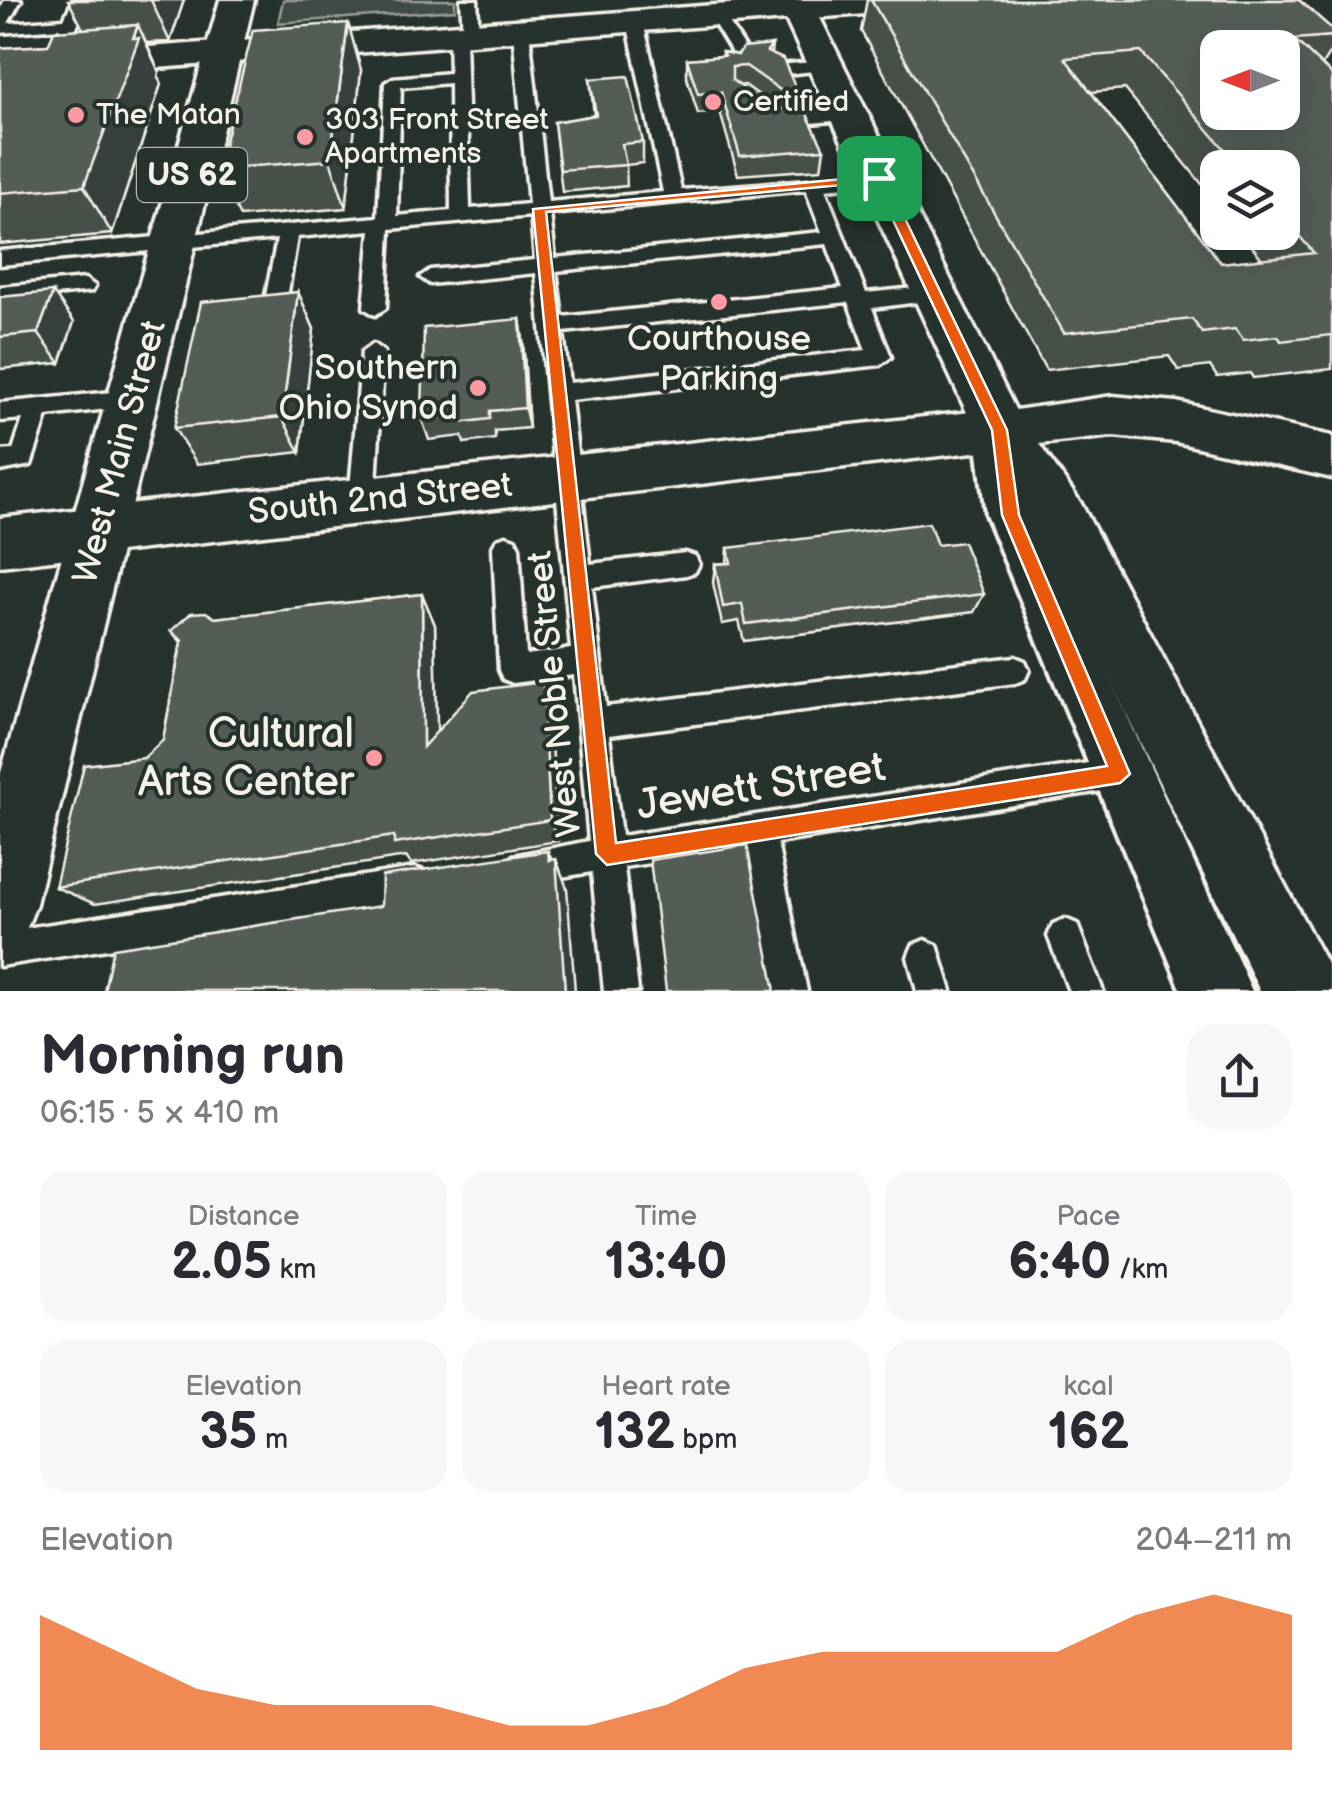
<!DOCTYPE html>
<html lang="en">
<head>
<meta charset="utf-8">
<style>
  :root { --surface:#fff; --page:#f7f7f7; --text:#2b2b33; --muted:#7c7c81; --accent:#ea580c }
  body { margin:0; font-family:"Balsamiq Sans",sans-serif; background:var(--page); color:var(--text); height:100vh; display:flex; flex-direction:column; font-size:38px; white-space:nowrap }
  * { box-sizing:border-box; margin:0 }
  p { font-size:32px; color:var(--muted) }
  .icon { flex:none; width:55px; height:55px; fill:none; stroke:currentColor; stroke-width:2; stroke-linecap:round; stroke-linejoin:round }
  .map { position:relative; height:991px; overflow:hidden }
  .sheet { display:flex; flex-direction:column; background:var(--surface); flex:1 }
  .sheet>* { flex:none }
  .needle { width:65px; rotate:270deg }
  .tools { position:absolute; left:1200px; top:30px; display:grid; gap:20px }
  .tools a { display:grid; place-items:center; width:100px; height:100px; border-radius:20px; background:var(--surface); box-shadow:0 10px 40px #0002; font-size:50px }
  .pin { position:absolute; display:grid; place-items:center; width:85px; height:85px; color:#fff; margin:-42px; border-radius:20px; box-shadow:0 5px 15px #0006 }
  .round { display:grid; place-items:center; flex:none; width:105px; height:105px; border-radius:30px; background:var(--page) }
  .headline { display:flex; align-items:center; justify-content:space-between; height:170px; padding:0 40px }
  h1 { font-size:55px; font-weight:700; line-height:75px }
  .figures { display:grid; grid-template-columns:repeat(3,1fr); gap:15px; height:170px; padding:10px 40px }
  .figures div { display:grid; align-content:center; border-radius:25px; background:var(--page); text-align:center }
  .figures b { font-size:50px; font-weight:700 }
  .figures small { font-size:28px; font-weight:400 }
  .figures p { font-size:28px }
  .chart { height:280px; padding:20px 40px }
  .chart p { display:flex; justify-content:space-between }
  .chart svg { width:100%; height:180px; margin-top:10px; fill:var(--accent); opacity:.7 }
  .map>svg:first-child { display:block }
  .green { fill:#414b45; stroke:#9a9e96; stroke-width:2.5 }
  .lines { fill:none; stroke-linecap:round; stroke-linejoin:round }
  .service-casing { stroke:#f4f1e8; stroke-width:7 }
  .minor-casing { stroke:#f4f1e8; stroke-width:8 }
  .tertiary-casing { stroke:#f4f1e8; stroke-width:7 }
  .primary-casing { stroke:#f4f1e8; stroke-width:7 }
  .motorway-casing { stroke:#f4f1e8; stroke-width:7 }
  .service { fill:#26332d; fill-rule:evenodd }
  .minor { fill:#26332d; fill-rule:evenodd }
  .tertiary { fill:#26332d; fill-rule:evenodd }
  .primary { fill:#26332d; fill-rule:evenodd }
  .motorway { fill:#26332d; fill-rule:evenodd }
  .wall { fill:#474f49; stroke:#f4f1e8; stroke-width:2.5; fill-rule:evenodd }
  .shaded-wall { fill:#39403c; stroke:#f4f1e8; stroke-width:2.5 }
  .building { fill:#525c55; stroke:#f4f1e8; stroke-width:2.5; fill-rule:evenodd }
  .route { fill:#ea580c; stroke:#fff; stroke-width:2.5; fill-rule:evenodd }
  .poi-dot { fill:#ff9aa2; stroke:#26332d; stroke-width:4 }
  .labels { text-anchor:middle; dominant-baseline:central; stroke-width:8; stroke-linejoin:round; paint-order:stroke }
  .far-poi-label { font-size:30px; fill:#f4f1e8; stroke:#26332d; text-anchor:start }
  .shield { fill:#26332d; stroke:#b6b8b0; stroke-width:2.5 }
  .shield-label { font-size:32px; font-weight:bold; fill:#f4f1e8 }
  .poi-label { font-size:35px; fill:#f4f1e8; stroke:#26332d }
  .street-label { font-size:35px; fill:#f4f1e8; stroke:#26332d }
  .near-poi-label { font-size:42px; fill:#f4f1e8; stroke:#26332d; text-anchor:end }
  .near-street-label { font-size:42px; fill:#f4f1e8; stroke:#26332d }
</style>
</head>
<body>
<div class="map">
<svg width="1332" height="991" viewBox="0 0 1332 991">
  <rect width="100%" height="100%" fill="#26332d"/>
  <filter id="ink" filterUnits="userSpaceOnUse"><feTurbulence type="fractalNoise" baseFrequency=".01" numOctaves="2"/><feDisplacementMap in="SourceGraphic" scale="20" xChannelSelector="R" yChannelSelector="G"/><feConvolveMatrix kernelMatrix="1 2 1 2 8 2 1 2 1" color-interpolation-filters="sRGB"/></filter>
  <g filter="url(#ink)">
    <path class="green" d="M283 0H455V10L278 23Z"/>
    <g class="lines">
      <g class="service-casing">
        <path id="service" d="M5 0H21L8 23 64 19 73 0H89L60 61 52 66 44 61 60 28 0 33V9Z
          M461 0H477L479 35 471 40 465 38 470 209 529 204 513 31 521 26 529 31 548 202 663 192 627 22 635 17 643 22 681 190 886 174V182L879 184 825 189 866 293 934 286 944 293 934 300 872 308 891 357 880 365 571 400 590 564 686 553 695 556 699 564 695 572 686 575 592 587 606 707 1015 657 1025 661 1029 670 1025 679 1015 683 609 735 621 836 1120 758 1131 762 1135 773 1131 784 1120 788 777 843 807 991H773L746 848 624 867 638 991H604L592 872 524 883 513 878 508 867 513 856 589 841 574 675 513 683 503 679 499 670 493 547 497 539 506 536 515 539 519 547 526 655 571 649 536 273 430 284 420 277 430 270 535 260 531 216 390 229 386 308 375 315 364 308 371 230 297 237 284 316 273 323 262 316 277 239 0 265V251L378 217 385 83 393 78 450 73 449 36 463 33ZM450 83 451 211 397 216 401 87ZM806 190 822 232 555 258 550 214ZM827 244 843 288 562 317 556 271ZM848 302 866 350 569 383 563 332Z
          M717 10 722 12 747 51 735 71 729 73 721 68 731 51 709 15Z
          M826 61 834 66 832 69 777 75 769 70 777 65Z
          M849 110 855 111V119L778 126 769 121 778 116Z
          M85 279 95 286 92 291 0 301V287Z
          M373 344 384 352 375 500 371 507H353L349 500 362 352Z
          M134 390 146 399 142 405 47 416 31 465 0 471V451L13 450 23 419 0 421V403Z
          M415 868 427 872 431 884 427 896 415 900 0 966V932Z
          M1065 919 1077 924 1103 991H1069L1048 936 1053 924Z
          M925 940 937 945 951 991H917L908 957 913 945Z"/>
      </g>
      <g class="minor-casing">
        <path id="minor" d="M999 411 1016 416 1023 429 1036 515 1252 991H1182L986 515 975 429 982 416Z"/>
      </g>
      <g class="tertiary-casing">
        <path id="tertiary" d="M783 0H934L929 7 917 10 0 80V58Z
          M999 409 1017 415 1025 429 1017 443 999 449 0 566V518Z"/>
      </g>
      <g class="primary-casing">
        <path id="primary" d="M220 0H254L36 904 26 930 0 940V776Z
          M777 0H811L1025 429 1017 443 999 449 981 443Z"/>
      </g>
      <g class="motorway-casing">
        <path id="motorway" d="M1113 396 1176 402 1332 436V478L1176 442 1113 436 1039 444 1080 502 1327 964 1332 991H1260L1039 532 973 429 981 415Z"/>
      </g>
      <use href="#service" class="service"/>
      <use href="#minor" class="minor"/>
      <use href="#tertiary" class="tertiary"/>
      <use href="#primary" class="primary"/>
      <use href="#motorway" class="motorway"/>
    </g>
    <path class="wall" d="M68 0H184L170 42 146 43 159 72 158 77 161 84 112 234 0 244V48L48 45 83 29Z
      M867 0H1299L1332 29V49L1322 65 1332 75V369L1253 378 1250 373 1217 377 1210 366 1178 370 1169 356 1046 370 861 31ZM1125 89 1218 204V168H1282V232H1241L1262 259 1221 263 1091 92Z
      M348 23 361 70 346 208 240 217 218 169Z
      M772 45 771 54 797 91 795 108 824 149 821 169 738 175 720 112 698 114 687 78V59L722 56V52L738 55ZM745 85 778 109H773L739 86Z
      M590 79 643 142V163L626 165 627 186 562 192 554 122 594 115Z
      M298 292 314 329 300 452 197 464 174 428Z
      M0 297 74 322 60 363 0 369Z
      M520 319 523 340 529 428 495 431V439L464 443 462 436 429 440 422 420Z
      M937 545 984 594 974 612 744 641 739 621 722 624 713 583 715 564 727 563 728 548Z
      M422 594 435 625 437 731 550 710 558 841 411 864 406 857 95 904 55 887 144 758 163 740 181 642 171 631 215 618Z"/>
    <path class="shaded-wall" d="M151 0H184L170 42Z
      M348 23 361 70 346 208 330 160Z
      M138 25 159 72 158 77 161 84 112 234 84 186Z
      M53 292 74 322 60 363 38 333Z
      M298 292 314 329 300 452 282 417Z
      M520 319 523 340 529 428 525 408Z
      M422 594 435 625 438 772 423 747Z
      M543 682 550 710 558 841 550 820Z
      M548 851 557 873 556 859 567 888 575 991H565Z"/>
    <path class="building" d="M871 0H1299L1332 29V36L1294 39 1332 75V335L1281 341 1278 336 1243 340 1235 329 1202 333 1192 319 1064 333ZM1218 48H1282V112H1218ZM1141 52 1241 168H1282V216L1314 253 1221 263 1065 58Z
      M348 23 330 160 218 169 253 30Z
      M138 25 133 38H139L84 186 0 193V48L48 45 54 31Z
      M772 45 767 52 783 59 797 91 783 92 746 66 732 67V80L773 109 804 108 824 149 740 156 721 92 698 94 687 59 724 56 722 52 738 55 743 48Z
      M628 76 643 142 622 144 626 165 560 170 554 122 596 115 590 79Z
      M53 292 38 333 0 337V297Z
      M298 292 282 417 174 428 201 302Z
      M520 319 525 408 490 411V419L458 423V416L422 420 424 328Z
      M929 523 937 545 963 542 984 594 746 624 742 604 723 607 715 564 731 563 728 548Z
      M422 594 423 747 473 691 543 682 550 820 394 844V836L55 887 84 765 144 758 163 740 182 640 171 631 191 613 206 612 215 618Z
      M747 845 775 991H666L650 860Z
      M548 851 549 860 556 859 565 991H104L113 948 381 906 382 876Z"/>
  </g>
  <path class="route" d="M884 175 1007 430 1019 515 1130 774 1120 783 607 865 596 854 533 209ZM875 182 992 430 1002 515 1107 766 616 843 546 212Z"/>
  <g class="poi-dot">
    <circle cx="713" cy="102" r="10"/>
    <circle cx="76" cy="115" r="10"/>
    <circle cx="305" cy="137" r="10"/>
    <circle cx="719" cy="302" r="10"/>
    <circle cx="478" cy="388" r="10"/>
    <circle cx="374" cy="758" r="10"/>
  </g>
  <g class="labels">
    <g class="far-poi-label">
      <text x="733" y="102">Certified</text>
      <text x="96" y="115">The Matan</text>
      <text x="325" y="120">303 Front Street<tspan x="325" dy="34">Apartments</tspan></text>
    </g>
    <rect class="shield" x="137" y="148" width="110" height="54" rx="8"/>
    <g class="shield-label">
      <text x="192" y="175">US 62</text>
    </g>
    <g class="poi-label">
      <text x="719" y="339">Courthouse<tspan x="719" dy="40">Parking</tspan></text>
      <text x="458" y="368" text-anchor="end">Southern<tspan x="458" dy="40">Ohio Synod</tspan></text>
    </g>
    <g class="street-label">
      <text transform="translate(120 452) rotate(-75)">West Main Street</text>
      <text transform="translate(380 499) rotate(-6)">South 2nd Street</text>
      <text transform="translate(555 694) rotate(-96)">West Noble Street</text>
    </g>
    <g class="near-poi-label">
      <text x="354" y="734">Cultural<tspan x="354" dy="48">Arts Center</tspan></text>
    </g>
    <g class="near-street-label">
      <text transform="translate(761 787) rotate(-9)">Jewett Street</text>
    </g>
  </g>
</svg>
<div class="tools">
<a><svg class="needle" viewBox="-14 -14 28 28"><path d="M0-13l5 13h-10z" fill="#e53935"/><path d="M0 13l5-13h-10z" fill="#7c7c81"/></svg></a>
<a><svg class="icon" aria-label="layers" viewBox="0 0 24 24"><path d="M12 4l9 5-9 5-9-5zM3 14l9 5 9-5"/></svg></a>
</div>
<div class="pin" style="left:879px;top:178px;background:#1e9e55"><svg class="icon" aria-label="arrive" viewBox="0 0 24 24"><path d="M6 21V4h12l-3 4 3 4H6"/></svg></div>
</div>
<section class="sheet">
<div class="headline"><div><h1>Morning run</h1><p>06:15 · 5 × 410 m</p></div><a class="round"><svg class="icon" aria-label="share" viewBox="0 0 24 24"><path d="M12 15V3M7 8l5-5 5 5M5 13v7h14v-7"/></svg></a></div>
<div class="figures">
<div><p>Distance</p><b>2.05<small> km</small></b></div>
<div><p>Time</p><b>13:40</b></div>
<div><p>Pace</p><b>6:40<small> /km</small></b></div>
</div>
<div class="figures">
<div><p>Elevation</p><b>35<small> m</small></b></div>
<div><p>Heart rate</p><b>132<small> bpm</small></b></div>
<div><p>kcal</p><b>162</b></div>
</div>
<div class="chart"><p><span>Elevation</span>204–211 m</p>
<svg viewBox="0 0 160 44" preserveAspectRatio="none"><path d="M0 44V11L10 20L20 29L30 33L40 33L50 33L60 38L70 38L80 33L90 24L100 20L110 20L120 20L130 20L140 11L150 6L160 11V44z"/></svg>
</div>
</section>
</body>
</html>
